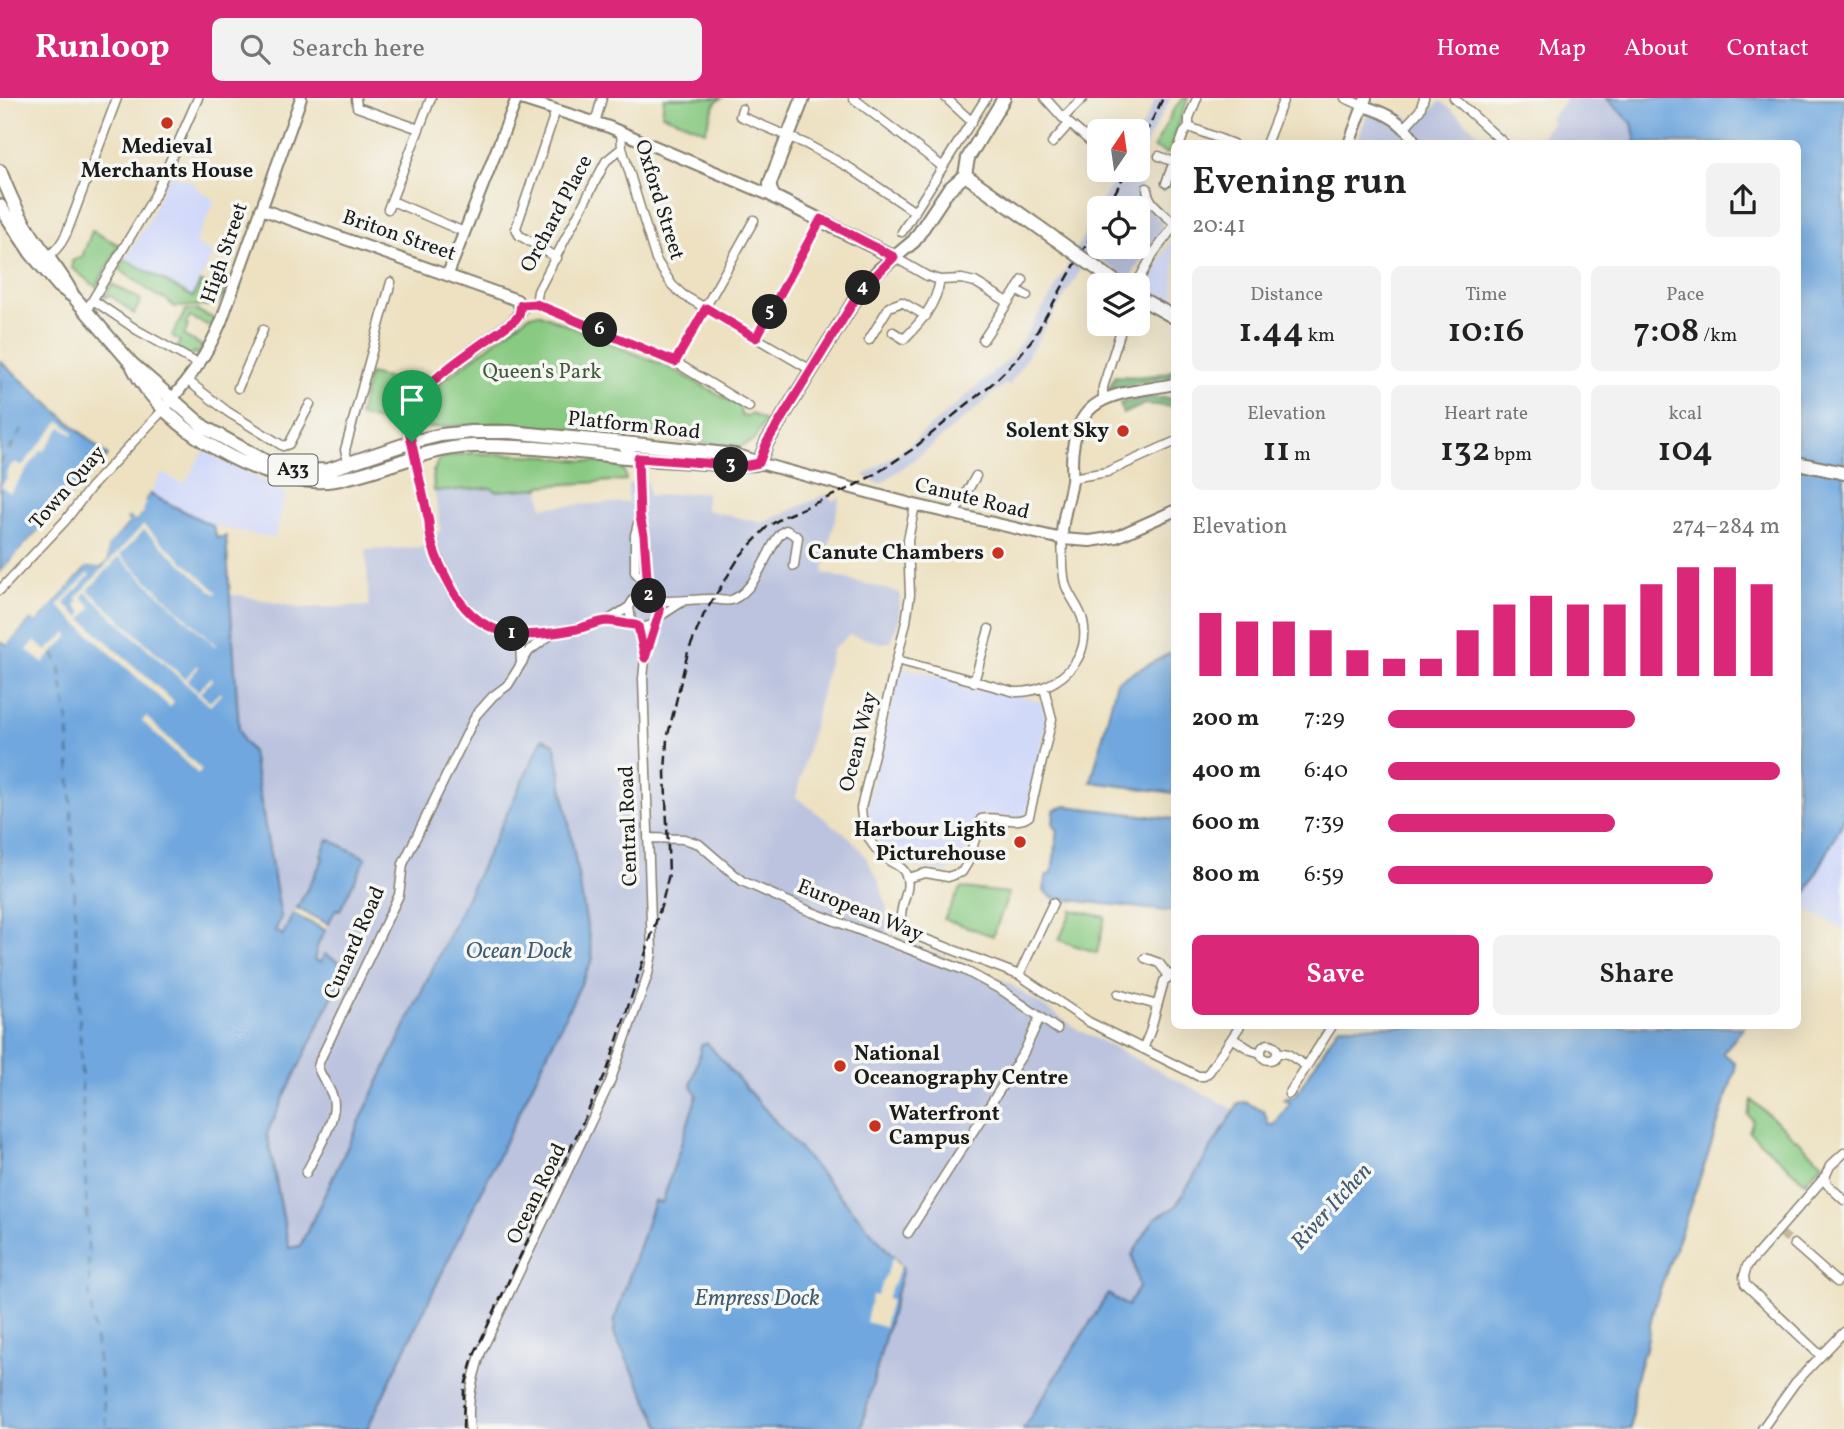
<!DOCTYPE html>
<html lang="en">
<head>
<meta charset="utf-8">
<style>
  :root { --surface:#fff; --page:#f2f2f2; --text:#222; --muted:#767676; --accent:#db2777 }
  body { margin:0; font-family:Vollkorn,serif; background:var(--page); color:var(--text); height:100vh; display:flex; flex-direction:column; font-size:26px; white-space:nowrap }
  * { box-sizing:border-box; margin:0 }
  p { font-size:23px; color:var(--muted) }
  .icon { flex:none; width:38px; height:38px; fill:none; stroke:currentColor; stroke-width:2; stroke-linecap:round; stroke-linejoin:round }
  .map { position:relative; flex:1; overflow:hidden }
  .sheet { position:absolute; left:1171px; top:42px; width:630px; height:889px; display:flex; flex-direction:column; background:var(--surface); border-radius:10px; box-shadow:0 7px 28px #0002 }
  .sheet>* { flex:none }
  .needle { width:46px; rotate:13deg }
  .tools { position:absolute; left:1087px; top:21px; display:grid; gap:14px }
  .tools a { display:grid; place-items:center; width:63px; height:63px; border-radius:10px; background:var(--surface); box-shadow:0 7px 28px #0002; font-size:35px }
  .pin { position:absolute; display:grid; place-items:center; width:60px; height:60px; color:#fff; margin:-72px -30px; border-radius:50% 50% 50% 0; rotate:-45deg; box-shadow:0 0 7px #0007 }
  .pin .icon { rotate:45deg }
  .km { position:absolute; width:35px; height:35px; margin:-18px; border-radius:50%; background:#222; color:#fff; font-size:19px; line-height:35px; text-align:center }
  .round { display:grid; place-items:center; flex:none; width:74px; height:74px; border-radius:10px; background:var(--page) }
  .overview { display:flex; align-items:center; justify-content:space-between; height:119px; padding:0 21px }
  h1 { font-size:38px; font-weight:600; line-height:52px }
  .figures { display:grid; grid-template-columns:repeat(3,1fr); gap:10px; height:119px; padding:7px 21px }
  .figures div { display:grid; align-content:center; border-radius:10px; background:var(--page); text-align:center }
  .figures b { font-size:35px; font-weight:600 }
  .figures small { font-size:19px; font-weight:400 }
  .figures p { font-size:19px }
  .chart { height:196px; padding:14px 21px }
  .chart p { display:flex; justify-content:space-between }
  .chart svg { width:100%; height:126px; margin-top:7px; stroke:var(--accent); stroke-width:6 }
  .button { display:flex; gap:14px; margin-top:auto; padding:14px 21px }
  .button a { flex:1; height:80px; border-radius:10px; background:var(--accent); color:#fff; font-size:28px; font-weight:600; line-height:80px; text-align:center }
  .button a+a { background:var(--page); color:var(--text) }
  ul { padding:0 21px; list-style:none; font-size:23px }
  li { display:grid; grid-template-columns:112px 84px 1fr; align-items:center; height:52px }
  li i { height:18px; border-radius:9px; background:var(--accent) }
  header { display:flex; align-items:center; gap:42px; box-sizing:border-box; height:98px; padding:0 35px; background:var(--accent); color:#fff }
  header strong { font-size:33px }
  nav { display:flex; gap:38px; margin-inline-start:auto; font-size:24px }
  .search { width:490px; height:63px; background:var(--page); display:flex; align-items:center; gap:18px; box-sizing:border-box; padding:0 24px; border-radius:10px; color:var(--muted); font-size:26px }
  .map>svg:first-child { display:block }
  .built { fill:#d1d9f9 }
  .industrial { fill:#bbc3de; fill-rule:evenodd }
  .green { fill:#89ca82; stroke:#52734f; stroke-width:2 }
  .forest { fill:#6eae70; stroke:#456546; stroke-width:2 }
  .water { fill:#6fa7de; stroke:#46627d; stroke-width:2 }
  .pier { fill:#ede1c1 }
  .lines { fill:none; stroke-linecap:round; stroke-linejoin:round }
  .ferry { stroke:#415b73; stroke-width:2; stroke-dasharray:9 7; stroke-linecap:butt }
  .street-tunnel { stroke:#c3baa0; stroke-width:8; stroke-dasharray:8 4; stroke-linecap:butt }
  .street-casing { stroke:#847e6e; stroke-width:11 }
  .secondary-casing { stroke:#847e6e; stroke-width:14 }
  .primary-casing { stroke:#847e6e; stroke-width:16 }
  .street { stroke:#fff; stroke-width:8 }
  .secondary { stroke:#fff; stroke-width:10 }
  .primary { stroke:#fff; stroke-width:12 }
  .rail { stroke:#1c1c1c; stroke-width:2.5; stroke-dasharray:10 5; stroke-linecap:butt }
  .primary-bridge-casing { stroke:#847e6e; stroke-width:16; stroke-linecap:butt }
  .primary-bridge { stroke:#fff; stroke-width:12 }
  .route-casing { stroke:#fff; stroke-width:14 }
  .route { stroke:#db2777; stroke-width:9 }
  .poi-dot { fill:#c8321e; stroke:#f6f6f2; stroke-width:2.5 }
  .labels { text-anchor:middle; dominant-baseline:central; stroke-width:7; stroke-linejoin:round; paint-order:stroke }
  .shield { fill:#f6f6f2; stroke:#5d5d5c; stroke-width:2 }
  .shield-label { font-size:19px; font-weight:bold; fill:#1c1c1c }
  .poi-label { font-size:21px; font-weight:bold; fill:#1c1c1c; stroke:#f6f6f2; text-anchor:end }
  .street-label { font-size:21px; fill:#1c1c1c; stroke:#f6f6f2 }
  .park-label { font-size:21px; fill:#425940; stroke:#f6f6f2 }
  .water-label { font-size:23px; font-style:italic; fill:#415b73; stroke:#f6f6f2 }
</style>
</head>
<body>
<header>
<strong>Runloop</strong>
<div class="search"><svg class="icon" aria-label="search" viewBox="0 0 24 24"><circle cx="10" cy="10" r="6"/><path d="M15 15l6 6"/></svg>Search here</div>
<nav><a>Home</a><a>Map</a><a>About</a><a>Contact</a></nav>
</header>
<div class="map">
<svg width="1844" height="1331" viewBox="0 0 1844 1331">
  <rect width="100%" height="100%" fill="#f6f6f2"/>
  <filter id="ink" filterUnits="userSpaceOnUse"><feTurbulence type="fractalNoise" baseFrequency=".0143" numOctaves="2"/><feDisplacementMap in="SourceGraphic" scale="14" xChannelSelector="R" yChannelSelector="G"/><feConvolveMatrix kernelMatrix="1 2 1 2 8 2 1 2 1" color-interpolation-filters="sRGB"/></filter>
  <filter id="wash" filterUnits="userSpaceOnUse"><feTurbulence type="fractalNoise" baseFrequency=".00686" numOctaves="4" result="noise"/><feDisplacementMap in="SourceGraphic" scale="28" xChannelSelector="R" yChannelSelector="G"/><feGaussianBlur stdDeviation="1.57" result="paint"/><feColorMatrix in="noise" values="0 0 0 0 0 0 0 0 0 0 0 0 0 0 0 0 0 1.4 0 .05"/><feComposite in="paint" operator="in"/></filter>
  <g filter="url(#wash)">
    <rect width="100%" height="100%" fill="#ede1c1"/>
    <path class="built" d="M169 76 194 85 195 89 215 103 195 146 213 155 193 199 125 161 150 120Z
      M1174 142V208L1146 192 1167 149Z
      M204 352 286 395 275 440 213 428 150 396 162 375 184 386Z
      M901 569 1041 604 1047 621 1027 715 1019 720 980 716 975 724 963 765 946 774 908 767 883 753 874 736 868 717 870 696Z
      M1844 722V831L1799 808Z"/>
    <path class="industrial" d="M1156 0H1171L1138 61V38Z
      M1567 0H1606L1633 25 1636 45 1535 46 1553 24 1550 21Z
      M1441 3 1482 38 1486 35 1499 45 1357 46 1371 4 1405 18 1416 27Z
      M1119 72H1132L1131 74 1141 82 1140 90 1145 107 1161 123V131L1129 182 1088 153 1078 169 1081 172 1009 288 1005 286 923 355 880 386 864 378 910 346 1010 260 1051 198ZM1099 110H1138V149H1099Z
      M647 384 649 398 706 394V412L762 425 825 397 829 396 832 403 840 399 823 475 900 495 899 522 891 544 882 545 849 537 832 552 796 699 849 739 864 756 878 781 886 806 888 836 1007 884 1079 932 1235 1012 1175 1109 1154 1121 1139 1189 1127 1208 1108 1196 1023 1331H861L903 1170 707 945 701 947 691 986 697 996 661 1105 653 1103 613 1229 662 1331H367L593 861 554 645 301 1148 288 1150 267 1035 347 868 324 856 321 865 314 862 318 846 336 811 340 812 366 760 321 757 323 761 283 837 274 833 281 819 252 655 243 643 239 631 229 497H239L299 510 369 508 366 452 425 449 435 440 441 430 434 393 540 390 542 409 628 404V386Z"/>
    <path class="green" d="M664 0H722L716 4 705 33 662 16Z
      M1183 0H1188L1168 56 1154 50 1174 11Z
      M92 133 119 147 96 189 72 170V163L82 159Z
      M125 161 193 199 200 184 225 195 216 207 174 209 166 201 157 198 119 171Z
      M112 186 141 202 134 216 110 197 103 201Z
      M186 212H196L215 221 211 229 190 219 186 226 188 228 184 238 203 248 198 257 194 254 191 259 176 251 180 243 172 238Z
      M538 215 672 271 740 308 741 317 746 319 752 316 765 323 753 343 740 349 647 338 644 334 637 333 633 337 500 325 426 330 420 325 417 314 434 290 528 218Z
      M369 276 411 286 400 328 359 318Z
      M469 355 550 358 555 360 613 366 624 372 626 382 540 388V390L496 393 492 390 434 393 433 374 439 361Z
      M961 790 1009 795 993 838 944 821Z
      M1072 812 1105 819 1097 855 1059 842Z
      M1752 1002 1823 1065 1805 1084 1749 1034 1753 1022 1748 1017Z"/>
    <path class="forest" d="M1174 271V278L1109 291 1115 278C1131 279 1161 279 1174 271Z
      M1145 300H1174V309L1145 306 1123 316 1120 305Z"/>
    <path class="water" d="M1606 0H1844V722L1797 813V46L1636 45 1632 25Z
      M0 263 108 358 0 474Z
      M150 396 213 428 217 440 226 438 239 631 243 643 252 654 281 819 275 833 283 837 293 816 325 832 318 846 314 862 321 864 324 856 347 868 267 1035 289 1150 300 1148 543 640 554 646 556 653 593 861 367 1331H0V783L2 780 0 756V545L2 543 7 547 31 521 36 525 86 469H101L108 462 106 449 129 425 126 422 129 418 135 423 144 413 142 411 144 403Z
      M1174 553V695L1091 684 1117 583Z
      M1066 708 1174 721V814L1053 800 1044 793 1046 778 1052 775 1058 732 1053 728 1054 712Z
      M328 741 366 760 340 812 336 811 328 826 297 810 323 761 321 757Z
      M1339 928 1744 929 1723 955 1735 964V972L1707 1060 1653 1212 1645 1255 1643 1256 1634 1288 1631 1331H1023L1108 1196 1127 1208 1139 1189 1132 1157 1154 1121 1175 1109 1239 1005 1245 1004 1264 1013 1269 1027H1274L1290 1005 1283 1001 1295 998Z
      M707 945 903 1170 861 1331H662L614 1236 615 1221 654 1103 662 1105 697 997 691 986 701 952H700L701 947Z"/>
    <path class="pier" d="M60 323 74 335 72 337 61 329 44 353 41 352 10 395 2 389 0 390 7 380 6 375 11 367 15 364 22 368Z
      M104 362 107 364 0 478V474Z
      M147 394 150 396 144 403 147 405 143 411 145 413 135 423 129 418 126 421 129 424 107 449 108 462 101 469H86L36 525 31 521 7 547 2 543 0 545V540L7 542 29 518 36 520 84 466H99L104 461 103 447 124 425 123 421 127 416 130 415 135 419 140 413 141 401Z
      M143 427 217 494 215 496 144 432 120 457 216 547 215 548 119 459 88 492 185 581 197 567 199 569 187 583 198 593 210 580 212 582 200 595 210 604 220 594 221 596 210 608 86 494 82 499 92 509 82 521 174 604 170 609 58 508 88 475 90 477 64 505 79 519 83 515 75 507 79 503 76 500Z
      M67 535 69 538 43 565 27 552 35 543 46 553Z
      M146 619 202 672 198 676 142 623Z
      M893 1159 901 1168 887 1200 891 1202 884 1229 866 1224 872 1197 877 1198Z"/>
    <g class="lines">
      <path class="ferry" d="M0 366 22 332
        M53 555 60 569 68 623 90 1201 107 1331"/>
    </g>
  </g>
  <g filter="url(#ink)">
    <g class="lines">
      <path class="street-tunnel" d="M1782 1136 1794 1146"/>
      <g class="street-casing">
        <path id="street" d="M356 0 357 9 419 31
          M853 0 943 69
          M946 0 972 24
          M1045 0 1063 20 1092 45
          M1345 0 1363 8
          M1454 0 1505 46
          M742 11 740 18 806 46 850 70 915 114
          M556 12 516 130 519 137 557 160
          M1063 20 1083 0
          M595 25 602 0
          M1189 29 1233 46
          M1189 29V20L1197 0
          M1405 29 1420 12 1424 0
          M621 34 622 50 656 162 672 187 683 197 806 269
          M1052 45 1069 26
          M1180 46 1184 35 1189 29
          M1266 46 1284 0
          M1159 58 1174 64
          M1166 85 1174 63
          M1147 90C1147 105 1164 115 1174 125
          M392 103 464 134
          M388 111 431 0
          M902 134 986 0
          M894 159 927 178 940 182 962 181 975 184 1008 204
          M43 160C55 156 62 145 67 134L117 0
          M1136 187 1153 156 1174 128
          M1016 192 1027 198
          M93 202 137 232 200 267
          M536 206 538 193 606 63 622 50
          M521 207 536 206 675 264 749 309
          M86 213 155 97 198 0
          M893 234 904 241C921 224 936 207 940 182
          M756 240 821 121
          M869 242 889 209 902 204 926 218
          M983 242 1023 182
          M675 264 754 122
          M188 283 228 314 283 348 289 346 310 306
          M238 290 263 232
          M1103 301V289L1123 226
          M620 346 638 360 640 419 644 437 649 498
          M415 358 430 424 429 438 451 489 475 521 486 528 504 535 520 538 553 535 607 523 629 509
          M349 367 345 352 391 184
          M1072 380 1107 374 1174 344
          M915 407 908 442 910 497 906 524 861 710C862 731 871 750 888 762 894 766 902 768 905 775 917 796 882 822 917 838L1019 877 1089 924 1198 978H1204L1209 974 1240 928
          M954 416 976 378
          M639 422 635 437V474L641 480 647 481
          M0 492 65 423 91 389 164 311
          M657 503C676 504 693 501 712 501 719 501 727 505 734 501 761 488 771 437 786 432L798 439 794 468
          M660 518 682 504
          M607 523 635 527
          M637 528 645 557
          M520 538 521 565
          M897 562 1015 594C1053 595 1092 565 1083 523 1080 509 1068 498 1065 485 1062 471 1063 455 1062 441
          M974 584 989 531
          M648 740 684 741 699 746 742 783 809 813 964 872 1003 893 1057 931
          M907 780 926 775 948 779 962 774 968 764 981 721C996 717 1017 728 1029 718L1052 621 1044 590
          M1145 860 1159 865 1169 878
          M1019 877 1053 805
          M1118 896 1157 907
          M1232 940 1251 952 1261 955
          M1261 954a8 8 0 1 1 16 0a8 8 0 1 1-16 0Z
          M1143 951 1150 934 1164 883 1174 875
          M1277 954 1288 956 1306 968
          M1289 996 1332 928
          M306 1075C315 1056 339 1020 333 1000 330 989 321 980 318 969L320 962 399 797 403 766 476 617 493 598 508 587 529 553 553 535
          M1825 1079 1827 1086 1844 1102
          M908 1135 1024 954 1040 919
          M1794 1146 1837 1184
          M1821 1258 1745 1186 1744 1178 1747 1168 1825 1079 1830 1068 1844 1055
          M470 1331C466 1305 473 1279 481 1254L610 984 648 876 652 855 643 581 645 560 660 513 657 503 649 498 634 501 629 509 631 523 642 530 655 526
          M1762 1331 1795 1285 1844 1234"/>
      </g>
      <g class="secondary-casing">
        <path id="secondary" d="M518 0 609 29 774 99
          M1363 8C1387 15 1404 24 1416 46
          M1349 46 1366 0
          M261 111 517 202 521 212 515 222C493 239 414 290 409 315 406 329 412 344 415 358
          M448 176 517 0
          M168 306C192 277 206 259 221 224L301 0
          M759 365 915 407 1062 441 1090 443 1116 439 1174 413
          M1062 441C1061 421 1069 403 1072 383 1073 373 1071 362 1073 351 1079 291 1128 296 1174 286"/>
      </g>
      <g class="primary-casing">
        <path id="primary" d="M803 0 770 85V91L774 99 894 159
          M0 73C10 99 21 124 38 146 50 163 63 177 72 196
          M965 77 1040 130
          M0 108 31 155 59 188 74 199 131 265 204 329 272 367 298 373 328 372 412 344 441 337 471 334H510L644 347 735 357 759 365
          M1138 199 1174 219
          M133 269C161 330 267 393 335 382 382 374 423 350 473 348 528 347 583 355 637 360 671 363 704 365 738 367L756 366
          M759 365 767 344 861 192 878 173 914 143 948 92 965 77 968 60 1004 0
          M1797 365 1844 375"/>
      </g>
      <use href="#street" class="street"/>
      <use href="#secondary" class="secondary"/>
      <use href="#primary" class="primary"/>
      <path class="rail" d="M1138 51 1163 0
        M1107 110 1127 72
        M463 1331 464 1292 473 1259 608 970 662 805 669 776 665 675 667 641 688 554 704 516 740 458 767 429 785 418 850 390 877 375 913 351 994 284 1015 263 1034 239 1099 124"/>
      <g class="primary-bridge-casing">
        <path id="primary-bridge" d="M1040 130 1120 187"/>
      </g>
      <use href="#primary-bridge" class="primary-bridge"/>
    </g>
  </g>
  <g class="lines" filter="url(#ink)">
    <g class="route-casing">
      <path id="route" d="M821 121 894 159 861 192 767 344 759 365 744 368 638 360 640 419 644 437 648 492 649 498 657 503 660 513 645 560 638 528 635 527C626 526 617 524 608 523 598 523 586 529 577 531 521 542 477 542 449 485 439 466 429 446 429 424L408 328C409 320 409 313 413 306 430 278 487 243 515 222L519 217 521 207 536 206 675 264 706 210 756 240Z"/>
    </g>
    <use href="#route" class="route"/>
  </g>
  <g class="poi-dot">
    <circle cx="167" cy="25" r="7"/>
    <circle cx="1123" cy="333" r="7"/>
    <circle cx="998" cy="455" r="7"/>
    <circle cx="1020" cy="744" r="7"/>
    <circle cx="840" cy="968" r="7"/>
    <circle cx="875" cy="1028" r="7"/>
  </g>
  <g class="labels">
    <rect class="shield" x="268.5" y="356.5" width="49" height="31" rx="5"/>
    <g class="shield-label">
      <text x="293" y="372">A33</text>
    </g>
    <g class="poi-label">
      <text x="167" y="49" text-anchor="middle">Medieval<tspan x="167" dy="24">Merchants House</tspan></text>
      <text x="1109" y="333">Solent Sky</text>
      <text x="984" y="455">Canute Chambers</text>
      <text x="1006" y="732">Harbour Lights<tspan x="1006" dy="24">Picturehouse</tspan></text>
      <text x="854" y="956" text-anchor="start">National<tspan x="854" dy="24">Oceanography Centre</tspan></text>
      <text x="889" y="1016" text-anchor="start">Waterfront<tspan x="889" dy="24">Campus</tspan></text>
    </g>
    <g class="street-label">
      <text transform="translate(659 102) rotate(73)">Oxford Street</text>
      <text transform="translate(557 116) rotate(-62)">Orchard Place</text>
      <text transform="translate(399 138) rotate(19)">Briton Street</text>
      <text transform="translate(225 155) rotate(-71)">High Street</text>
      <text transform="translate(634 328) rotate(6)">Platform Road</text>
      <text transform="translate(68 390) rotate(-49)">Town Quay</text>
      <text transform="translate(972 401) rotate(14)">Canute Road</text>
      <text transform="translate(859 644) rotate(-76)">Ocean Way</text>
      <text transform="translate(629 728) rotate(-92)">Central Road</text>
      <text transform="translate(860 813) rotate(22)">European Way</text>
      <text transform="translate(355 845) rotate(-66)">Cunard Road</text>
      <text transform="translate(537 1096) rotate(-64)">Ocean Road</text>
    </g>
    <g class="park-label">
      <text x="542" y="274">Queen's Park</text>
    </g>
    <g class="water-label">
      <text x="519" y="854">Ocean Dock</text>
      <text transform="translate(1332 1109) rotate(-48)">River Itchen</text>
      <text x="757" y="1201">Empress Dock</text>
    </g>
  </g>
</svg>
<div class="tools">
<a><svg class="needle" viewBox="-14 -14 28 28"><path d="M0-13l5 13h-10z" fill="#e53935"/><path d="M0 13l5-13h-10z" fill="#767676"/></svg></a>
<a><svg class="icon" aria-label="locate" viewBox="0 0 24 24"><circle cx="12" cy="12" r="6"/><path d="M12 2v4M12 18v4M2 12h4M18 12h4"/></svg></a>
<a><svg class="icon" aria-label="layers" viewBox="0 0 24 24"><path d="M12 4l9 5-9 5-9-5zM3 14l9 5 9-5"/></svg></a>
</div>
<div class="pin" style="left:412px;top:344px;background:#1e9e55"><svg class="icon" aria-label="arrive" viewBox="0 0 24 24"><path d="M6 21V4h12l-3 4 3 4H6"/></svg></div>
<b class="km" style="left:512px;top:536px">1</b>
<b class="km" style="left:649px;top:498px">2</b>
<b class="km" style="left:731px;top:367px">3</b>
<b class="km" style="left:863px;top:190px">4</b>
<b class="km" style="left:770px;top:214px">5</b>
<b class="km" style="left:600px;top:232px">6</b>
<section class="sheet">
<div class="overview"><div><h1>Evening run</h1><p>20:41</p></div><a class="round"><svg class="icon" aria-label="share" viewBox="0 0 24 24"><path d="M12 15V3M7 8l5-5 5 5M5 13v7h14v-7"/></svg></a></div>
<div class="figures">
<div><p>Distance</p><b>1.44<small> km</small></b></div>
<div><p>Time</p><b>10:16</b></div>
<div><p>Pace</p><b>7:08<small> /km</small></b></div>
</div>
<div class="figures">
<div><p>Elevation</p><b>11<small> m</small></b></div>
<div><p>Heart rate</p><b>132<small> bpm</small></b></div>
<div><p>kcal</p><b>104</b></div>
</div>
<div class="chart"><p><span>Elevation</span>274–284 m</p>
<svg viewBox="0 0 160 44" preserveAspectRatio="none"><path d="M5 44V22M15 44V25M25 44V25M35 44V28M45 44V35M55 44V38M65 44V38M75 44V28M85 44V19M95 44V16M105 44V19M115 44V19M125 44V12M135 44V6M145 44V6M155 44V12"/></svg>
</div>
<ul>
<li><b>200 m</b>7:29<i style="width:63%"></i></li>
<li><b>400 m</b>6:40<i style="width:100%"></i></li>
<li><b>600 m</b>7:39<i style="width:58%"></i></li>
<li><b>800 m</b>6:59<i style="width:83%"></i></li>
</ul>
<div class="button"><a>Save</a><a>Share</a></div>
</section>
</div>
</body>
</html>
